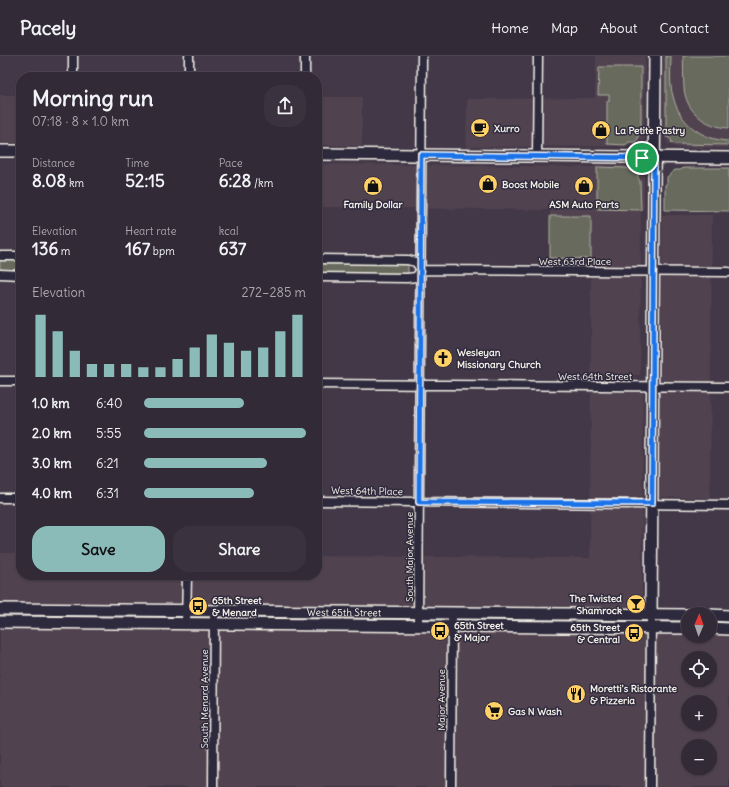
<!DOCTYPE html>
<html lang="en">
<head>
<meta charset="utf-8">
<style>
  :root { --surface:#322a36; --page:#3a323e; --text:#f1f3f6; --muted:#a8a7ad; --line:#4d4651; --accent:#8bbbb9 }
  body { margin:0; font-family:Delius,sans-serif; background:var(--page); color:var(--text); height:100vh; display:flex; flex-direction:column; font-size:15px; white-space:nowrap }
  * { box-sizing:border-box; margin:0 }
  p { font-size:13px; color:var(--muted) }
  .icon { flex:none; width:22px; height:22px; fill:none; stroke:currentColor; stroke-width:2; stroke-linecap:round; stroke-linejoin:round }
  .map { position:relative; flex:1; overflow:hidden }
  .panel { position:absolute; left:16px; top:16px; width:306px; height:508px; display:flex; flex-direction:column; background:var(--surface); border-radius:16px; box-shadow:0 1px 3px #0004,0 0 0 1px var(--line) }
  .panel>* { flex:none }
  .needle { width:26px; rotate:2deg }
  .buttons { position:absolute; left:681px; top:551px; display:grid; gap:8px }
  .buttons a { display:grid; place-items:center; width:36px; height:36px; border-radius:50%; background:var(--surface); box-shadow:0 1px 3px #0004,0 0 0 1px var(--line); font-size:20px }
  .pin { position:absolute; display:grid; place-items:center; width:34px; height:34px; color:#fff; margin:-17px; border:2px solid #fff; border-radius:50%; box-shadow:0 1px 4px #0007 }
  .round { display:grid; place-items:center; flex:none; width:42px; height:42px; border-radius:16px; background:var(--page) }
  .overview { display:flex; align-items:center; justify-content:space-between; height:68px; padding:0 16px }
  h1 { font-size:22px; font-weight:700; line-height:30px }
  .stats { display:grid; grid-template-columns:repeat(3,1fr); gap:6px; height:68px; padding:4px 16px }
  .stats div { display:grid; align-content:center }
  .stats b { font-size:17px; font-weight:700 }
  .stats small { font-size:11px; font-weight:400 }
  .stats p { font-size:11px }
  .chart { height:112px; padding:8px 16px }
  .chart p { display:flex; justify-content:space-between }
  .chart svg { width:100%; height:72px; margin-top:4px; stroke:var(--accent); stroke-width:6 }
  .action { display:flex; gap:8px; margin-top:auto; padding:8px 16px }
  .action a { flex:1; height:46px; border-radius:16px; background:var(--accent); color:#111; font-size:16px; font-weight:700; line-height:46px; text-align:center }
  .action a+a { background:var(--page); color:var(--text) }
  ul { padding:0 16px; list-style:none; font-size:13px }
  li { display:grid; grid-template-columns:64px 48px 1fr; align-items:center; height:30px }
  li i { height:10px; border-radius:5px; background:var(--accent) }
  header { display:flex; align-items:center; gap:24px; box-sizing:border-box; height:56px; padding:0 20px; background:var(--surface); border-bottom:1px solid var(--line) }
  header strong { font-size:19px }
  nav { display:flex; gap:22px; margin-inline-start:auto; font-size:14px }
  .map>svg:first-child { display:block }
  .built { fill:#514250; fill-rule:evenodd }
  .green { fill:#676b5d; stroke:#aeaea2 }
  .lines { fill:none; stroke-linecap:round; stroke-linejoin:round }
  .street-casing { stroke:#f4f1e8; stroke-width:11 }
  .secondary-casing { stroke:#f4f1e8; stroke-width:14 }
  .street { stroke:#2f2a3d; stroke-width:8 }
  .secondary { stroke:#2f2a3d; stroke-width:11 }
  .route-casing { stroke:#fff; stroke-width:8 }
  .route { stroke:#1a73e8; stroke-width:5 }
  .labels { text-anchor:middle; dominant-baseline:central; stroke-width:3; stroke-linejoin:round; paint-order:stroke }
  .poi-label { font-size:10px; font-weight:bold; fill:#f4f1e8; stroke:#2f2a3d; text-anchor:start }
  .street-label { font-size:10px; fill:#f4f1e8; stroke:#2f2a3d }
</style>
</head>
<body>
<header>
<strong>Pacely</strong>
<nav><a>Home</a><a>Map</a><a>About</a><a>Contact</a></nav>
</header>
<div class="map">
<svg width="729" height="731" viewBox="0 0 729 731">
  <rect width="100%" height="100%" fill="#433848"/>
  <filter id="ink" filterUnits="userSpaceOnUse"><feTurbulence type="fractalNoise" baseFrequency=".025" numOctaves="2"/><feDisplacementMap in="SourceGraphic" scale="8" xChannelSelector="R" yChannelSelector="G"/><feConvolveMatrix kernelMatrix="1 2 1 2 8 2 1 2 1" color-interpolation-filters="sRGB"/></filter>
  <g filter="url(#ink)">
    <path class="built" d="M596 0H645L644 87 642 90 466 91 467 43 595 42Z
      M663 0H729V92H678L668 88 663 78Z
      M0 39H21V87H0Z
      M317 41H362V90L317 89Z
      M321 108 597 111 598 109H640L644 113V152L641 154 640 319H591V203L550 202V154L321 151Z
      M662 159H712L710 442 659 441Z
      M591 335 643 336 642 554 0 549V497H21V519H317V500L590 502Z
      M0 566 688 576V580H710V576H729V731H0ZM688 602H710V624H688ZM688 646H710V668H688ZM688 690H710V712H688Z"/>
    <path class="green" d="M666 0H671C671 13 669 28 673 40 679 67 702 84 729 85V89L675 88 671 86 672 85 668 81H666Z
      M683 0H729V72C706 71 686 56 684 32 683 21 684 10 683 0Z
      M599 11H641V73L638 76V83L635 86H629L625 89 607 88V45H609V39H598Z
      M597 111 627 112 630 114H636L638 116V122L640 125 641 154 597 153Z
      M683 112H729V155L665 154V129L667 127V121L675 114H681Z
      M550 160H591V203L550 202Z
      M0 203H21V214H0Z
      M317 205 408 206V218L317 217Z"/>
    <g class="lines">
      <g class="street-casing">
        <path id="street" d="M73 21V0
          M189 21V0
          M305 21V0
          M537 101 538 0
          M0 200H21
          M317 203 408 204 416 206 421 214
          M421 214 729 216
          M0 218 21 219
          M317 221 407 222 416 221 421 214
          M0 325H21
          M317 328 729 331
          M0 442H21
          M317 445 729 449
          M186 568 187 519
          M418 570 422 0
          M213 731 214 555
          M451 731 452 557
          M650 731 651 559"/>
      </g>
      <g class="secondary-casing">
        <g id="secondary">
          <path d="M0 95H21"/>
          <path d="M317 98 729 102"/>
          <path id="s1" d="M0 553 688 559"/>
          <path d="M651 559 655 0"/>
          <path d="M710 559 729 560"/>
          <path d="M0 566 688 572"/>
          <path d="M710 572 729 573"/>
        </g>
      </g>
      <use href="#street" class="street"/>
      <use href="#secondary" class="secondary"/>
    </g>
  </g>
  <g class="lines" filter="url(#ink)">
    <g class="route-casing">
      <path id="route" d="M421 99 654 102 652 447 419 446Z"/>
    </g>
    <use href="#route" class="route"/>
  </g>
  <defs>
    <g id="cafe-disc" transform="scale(1)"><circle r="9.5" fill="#ffd166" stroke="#2f2a3d"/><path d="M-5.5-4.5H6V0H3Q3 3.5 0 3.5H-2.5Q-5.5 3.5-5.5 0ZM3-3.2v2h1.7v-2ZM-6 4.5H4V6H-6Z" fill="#111"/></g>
    <g id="shop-disc" transform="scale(1)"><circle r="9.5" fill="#ffd166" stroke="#2f2a3d"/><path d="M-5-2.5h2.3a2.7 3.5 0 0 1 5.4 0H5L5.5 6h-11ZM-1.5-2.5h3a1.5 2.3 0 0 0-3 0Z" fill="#111"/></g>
    <g id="church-disc" transform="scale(1)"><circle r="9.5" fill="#ffd166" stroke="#2f2a3d"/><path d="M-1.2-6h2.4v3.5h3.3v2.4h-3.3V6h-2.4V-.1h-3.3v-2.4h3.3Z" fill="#111"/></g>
    <g id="bar-disc" transform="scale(1)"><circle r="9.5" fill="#ffd166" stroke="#2f2a3d"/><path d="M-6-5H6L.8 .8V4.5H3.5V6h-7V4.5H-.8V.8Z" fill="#111"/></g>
    <g id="bus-disc" transform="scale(1)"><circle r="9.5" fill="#ffd166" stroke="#2f2a3d"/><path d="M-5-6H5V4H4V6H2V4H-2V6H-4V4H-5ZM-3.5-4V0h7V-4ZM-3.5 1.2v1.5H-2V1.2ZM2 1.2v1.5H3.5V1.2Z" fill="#111"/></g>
    <g id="restaurant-disc" transform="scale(1)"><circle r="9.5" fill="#ffd166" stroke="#2f2a3d"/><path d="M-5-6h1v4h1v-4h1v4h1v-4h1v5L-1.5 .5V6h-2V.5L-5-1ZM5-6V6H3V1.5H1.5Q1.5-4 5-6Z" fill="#111"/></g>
    <g id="supermarket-disc" transform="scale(1)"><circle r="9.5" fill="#ffd166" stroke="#2f2a3d"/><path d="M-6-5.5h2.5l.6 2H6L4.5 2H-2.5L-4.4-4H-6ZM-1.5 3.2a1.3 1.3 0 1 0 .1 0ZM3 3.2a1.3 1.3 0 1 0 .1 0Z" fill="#111"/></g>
  </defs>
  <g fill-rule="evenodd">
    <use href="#cafe-disc" x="480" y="72"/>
    <use href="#shop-disc" x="601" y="74"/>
    <use href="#shop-disc" x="488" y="128"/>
    <use href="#shop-disc" x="373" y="130"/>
    <use href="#shop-disc" x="584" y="130"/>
    <use href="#church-disc" x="443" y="302"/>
    <use href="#bar-disc" x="636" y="548"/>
    <use href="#bus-disc" x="198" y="550"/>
    <use href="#bus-disc" x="440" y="575"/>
    <use href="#bus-disc" x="634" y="577"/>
    <use href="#restaurant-disc" x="576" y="638"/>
    <use href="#supermarket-disc" x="494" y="655"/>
  </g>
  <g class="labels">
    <g class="poi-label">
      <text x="494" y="72">Xurro</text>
      <text x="615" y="74">La Petite Pastry</text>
      <text x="502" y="128">Boost Mobile</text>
      <text x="373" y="148" text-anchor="middle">Family Dollar</text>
      <text x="584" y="148" text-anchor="middle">ASM Auto Parts</text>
      <text x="457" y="296">Wesleyan<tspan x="457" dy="12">Missionary Church</tspan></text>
      <text x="622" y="542" text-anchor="end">The Twisted<tspan x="622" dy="12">Shamrock</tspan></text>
      <text x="212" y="544">65th Street<tspan x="212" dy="12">&amp; Menard</tspan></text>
      <text x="454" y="569">65th Street<tspan x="454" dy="12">&amp; Major</tspan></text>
      <text x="620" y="571" text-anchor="end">65th Street<tspan x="620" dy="12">&amp; Central</tspan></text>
      <text x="590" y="632">Moretti's Ristorante<tspan x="590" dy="12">&amp; Pizzeria</tspan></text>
      <text x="508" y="655">Gas N Wash</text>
    </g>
    <g class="street-label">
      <text x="575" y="205">West 63rd Place</text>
      <text x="595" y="320">West 64th Street</text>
      <text transform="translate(367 435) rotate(1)">West 64th Place</text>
      <text transform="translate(409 501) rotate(-90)">South Major Avenue</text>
      <text stroke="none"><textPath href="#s1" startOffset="344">West 65th Street</textPath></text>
      <text transform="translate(204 643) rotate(-90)">South Menard Avenue</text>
      <text transform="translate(441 644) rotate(-90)">Major Avenue</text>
    </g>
  </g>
</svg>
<div class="buttons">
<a><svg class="needle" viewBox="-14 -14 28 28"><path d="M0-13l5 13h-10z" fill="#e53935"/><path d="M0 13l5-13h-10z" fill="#a8a7ad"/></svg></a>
<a><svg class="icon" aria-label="locate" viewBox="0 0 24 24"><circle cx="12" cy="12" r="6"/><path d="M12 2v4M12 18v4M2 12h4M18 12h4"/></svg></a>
<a>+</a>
<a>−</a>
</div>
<div class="pin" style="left:642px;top:102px;background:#1e9e55"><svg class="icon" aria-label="arrive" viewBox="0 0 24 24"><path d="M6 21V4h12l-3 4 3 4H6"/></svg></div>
<section class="panel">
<div class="overview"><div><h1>Morning run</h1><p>07:18 · 8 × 1.0 km</p></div><a class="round"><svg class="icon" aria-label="share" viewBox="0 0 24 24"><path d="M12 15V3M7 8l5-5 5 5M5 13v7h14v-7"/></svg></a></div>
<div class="stats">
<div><p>Distance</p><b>8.08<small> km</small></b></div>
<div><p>Time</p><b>52:15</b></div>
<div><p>Pace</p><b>6:28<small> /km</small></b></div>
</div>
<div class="stats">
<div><p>Elevation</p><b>136<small> m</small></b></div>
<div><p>Heart rate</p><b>167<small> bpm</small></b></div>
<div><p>kcal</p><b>637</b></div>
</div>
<div class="chart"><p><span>Elevation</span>272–285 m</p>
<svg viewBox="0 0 160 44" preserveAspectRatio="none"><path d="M5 44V6M15 44V16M25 44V28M35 44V36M45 44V36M55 44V36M65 44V38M75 44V38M85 44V33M95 44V26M105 44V18M115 44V23M125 44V28M135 44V26M145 44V16M155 44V6"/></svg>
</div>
<ul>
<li><b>1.0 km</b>6:40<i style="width:62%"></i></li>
<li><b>2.0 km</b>5:55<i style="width:100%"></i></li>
<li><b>3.0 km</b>6:21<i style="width:76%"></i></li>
<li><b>4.0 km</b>6:31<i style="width:68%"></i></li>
</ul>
<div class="action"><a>Save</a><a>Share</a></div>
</section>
</div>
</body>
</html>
